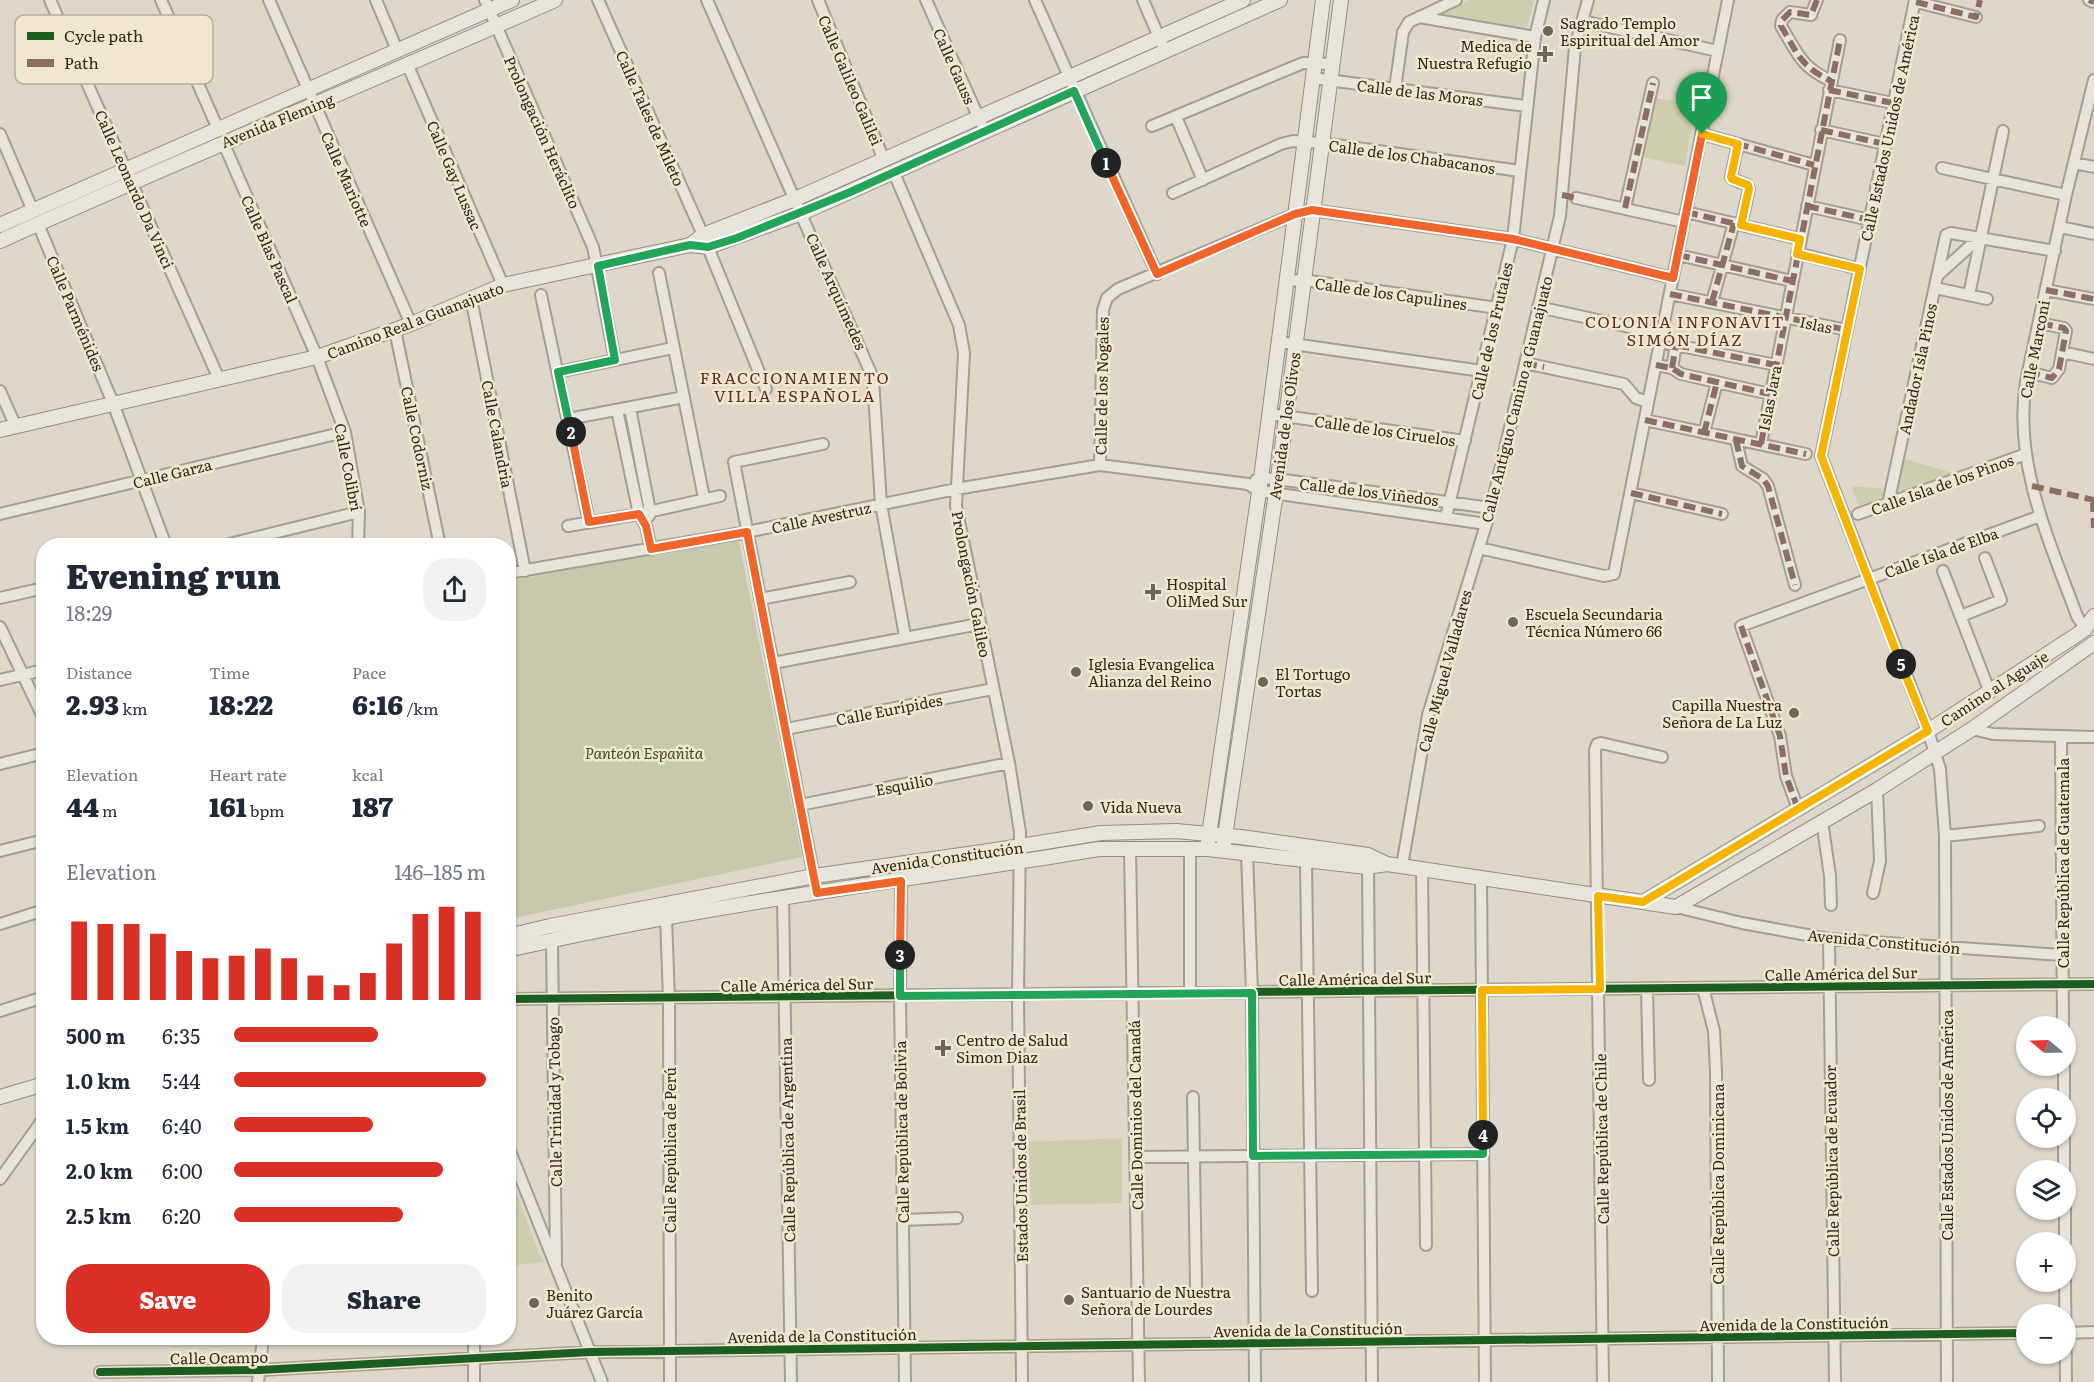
<!DOCTYPE html>
<html lang="en">
<head>
<meta charset="utf-8">
<style>
  :root { --surface:#fff; --page:#f2f2f3; --text:#1f2937; --muted:#747a83; --accent:#d93025 }
  body { margin:0; font-family:Literata,serif; background:var(--page); color:var(--text); height:100vh; display:flex; flex-direction:column; font-size:22px; white-space:nowrap }
  * { box-sizing:border-box; margin:0 }
  p { font-size:20px; color:var(--muted) }
  .icon { flex:none; width:33px; height:33px; fill:none; stroke:currentColor; stroke-width:2; stroke-linecap:round; stroke-linejoin:round }
  .map { position:relative; flex:1; overflow:hidden }
  .sheet { position:absolute; left:36px; top:538px; width:480px; height:807px; display:flex; flex-direction:column; background:var(--surface); border-radius:24px; box-shadow:0 2px 4px #0004 }
  .sheet>* { flex:none }
  .needle { width:39px; rotate:289deg }
  .fabs { position:absolute; left:2016px; top:1016px; display:grid; gap:12px }
  .fabs a { display:grid; place-items:center; width:60px; height:60px; border-radius:50%; background:var(--surface); box-shadow:0 2px 4px #0004; font-size:30px }
  .pin { position:absolute; display:grid; place-items:center; width:51px; height:51px; color:#fff; margin:-62px -26px; border-radius:50% 50% 50% 0; rotate:-45deg; box-shadow:0 0 6px #0007 }
  .pin .icon { rotate:45deg }
  .km { position:absolute; width:30px; height:30px; margin:-15px; border-radius:50%; background:#222; color:#fff; font-size:16px; line-height:30px; text-align:center }
  .round { display:grid; place-items:center; flex:none; width:63px; height:63px; border-radius:24px; background:var(--page) }
  .headline { display:flex; align-items:center; justify-content:space-between; height:102px; padding:0 30px }
  h1 { font-size:33px; font-weight:800; line-height:45px }
  .figures { display:grid; grid-template-columns:repeat(3,1fr); gap:9px; height:102px; padding:6px 30px }
  .figures div { display:grid; align-content:center }
  .figures b { font-size:26px; font-weight:800 }
  .figures small { font-size:16px; font-weight:400 }
  .figures p { font-size:16px }
  .chart { height:168px; padding:12px 30px }
  .chart p { display:flex; justify-content:space-between }
  .chart svg { width:100%; height:108px; margin-top:6px; stroke:var(--accent); stroke-width:6 }
  .primary-button { display:flex; gap:12px; margin-top:auto; padding:12px 30px }
  .primary-button a { flex:1; height:69px; border-radius:24px; background:var(--accent); color:#fff; font-size:24px; font-weight:800; line-height:69px; text-align:center }
  .primary-button a+a { background:var(--page); color:var(--text) }
  ul { padding:0 30px; list-style:none; font-size:20px }
  li { display:grid; grid-template-columns:96px 72px 1fr; align-items:center; height:45px }
  li i { height:15px; border-radius:8px; background:var(--accent) }
  .map>svg:first-child { display:block }
  .green { fill:#ceceae }
  .cemetery { fill:#c8c8ad }
  .lines { fill:none; stroke-linecap:round; stroke-linejoin:round }
  .street-casing { stroke:#a49e94; stroke-width:14 }
  .secondary-casing { stroke:#948d84; stroke-width:16 }
  .street { stroke:#e8e4db; stroke-width:10 }
  .secondary { stroke:#e8e4db; stroke-width:14 }
  .quiet { stroke:#8d6e63; stroke-width:6; stroke-dasharray:12 6; stroke-linecap:butt }
  .cycleway-casing { stroke:#f1e7d0; stroke-width:11 }
  .cycleway { stroke:#1b5e20; stroke-width:8 }
  .split-1-casing { stroke:#fff; stroke-width:12 }
  .split-2-casing { stroke:#fff; stroke-width:12 }
  .split-3-casing { stroke:#fff; stroke-width:12 }
  .split-4-casing { stroke:#fff; stroke-width:12 }
  .split-5-casing { stroke:#fff; stroke-width:12 }
  .split-6-casing { stroke:#fff; stroke-width:12 }
  .split-1 { stroke:#f0652b; stroke-width:8 }
  .split-2 { stroke:#22a559; stroke-width:8 }
  .split-3 { stroke:#f0652b; stroke-width:8 }
  .split-4 { stroke:#22a559; stroke-width:8 }
  .split-5 { stroke:#f5b400; stroke-width:8 }
  .split-6 { stroke:#f5b400; stroke-width:8 }
  .poi-dot { fill:#6e655a; stroke:#f1e7d0; stroke-width:2 }
  .labels { text-anchor:middle; dominant-baseline:central; stroke-width:5; stroke-linejoin:round; paint-order:stroke }
  .poi-label { font-size:15px; fill:#31271d; stroke:#f1e7d0; text-anchor:start }
  .street-label { font-size:15px; fill:#31271d; stroke:#f1e7d0 }
  .park-label { font-size:15px; font-style:italic; fill:#434b26; stroke:#f1e7d0 }
  .neighbourhood-label { font-size:16px; letter-spacing:1.5px; fill:#592c22; stroke:#f1e7d0 }
  .key { fill:#f1e7d0; stroke:#b7ad9a; stroke-width:1.5 }
  .key-label { font-size:16px; fill:#31271d }
</style>
</head>
<body>
<div class="map">
<svg width="2094" height="1382" viewBox="0 0 2094 1382">
  <rect width="100%" height="100%" fill="#dfd8ca"/>
  <path class="green" d="M1470 0H1534L1527 28 1438 15Z
    M1654 98 1695 105 1685 166 1641 157Z
    M1902 458 1959 475 1894 493Z
    M1852 486 1885 489 1882 498 1858 506Z
    M1122 1138V1203L1031 1205 1028 1142Z
    M509 1174 539 1253 544 1262 509 1266Z"/>
  <path class="cemetery" d="M738 537 802 857 509 919V581Z"/>
  <g class="lines">
    <g class="street-casing">
      <path id="street" d="M50 0 219 379
        M161 0 218 129
        M269 0 411 324
        M376 0 397 50
        M485 0 593 247 615 360
        M598 0 703 235 766 389
        M707 0 873 378 881 504 905 636
        M818 0 884 160
        M926 0 981 123
        M1035 0 1157 274
        M1143 0 1165 51
        M1817 0 1811 15 1790 12 1782 20 1781 26C1798 54 1800 66 1831 81
        M1915 0 1821 456 1928 731 1940 769 1945 836 1947 1382
        M2089 0 2094 2
        M1916 2 1976 17
        M1419 17 1535 37
        M1582 21 1718 51
        M408 66 503 285
        M1313 78 1526 106
        M1395 89 1403 32 1409 22 1456 0
        M1829 90 1893 103
        M1176 117 1203 180
        M1152 126 1303 63 1333 64
        M1821 130 1885 144
        M0 134 33 211
        M1702 134 1814 165
        M223 142 317 357 345 432 359 512 358 546
        M1738 144 1731 177 1733 179 1747 185 1749 189 1741 225
        M2074 163 2094 167
        M1942 168 2066 195
        M894 173 959 325 964 353 956 506 1009 763 1020 832 1018 995 1022 1382
        M1173 193 1281 144 1293 141 1322 143 1520 171
        M1576 198 1684 222
        M1807 206 1870 220
        M1625 208 1653 83
        M1686 212 1800 239
        M38 224 113 403 166 546
        M2060 227 2094 234
        M1797 253 1860 269
        M1678 255 1792 281
        M659 273 704 498
        M1937 276 1980 237
        M1286 281 1303 280 1497 308
        M1935 288 1987 299
        M2046 290 2094 299
        M1670 294 1847 330
        M541 295 589 522
        M1969 295 2003 131
        M471 298 525 571
        M1712 302 1734 223
        M1538 307 1662 334
        M395 330 440 546
        M1279 342 1482 371
        M1660 342 1776 365
        M2062 352 2094 359
        M1525 363 1624 384 1636 398 1648 402
        M1656 365 1672 368 1681 374 1770 394
        M1672 368 1676 345
        M558 372 673 348
        M2028 372 2052 378 2059 369 2066 331 2064 328 2039 323
        M0 391 16 427
        M630 408 650 511 649 516
        M617 410 639 514 646 526 651 549
        M1269 414 1465 441
        M568 419 684 397
        M1645 420 1806 454
        M1704 433 1717 382
        M1736 440 1742 466 1763 479 1768 486 1795 585
        M1761 444 1840 40
        M1100 465 1103 310 1107 298 1118 289 1295 214 1312 210 1513 239 1673 278
        M1256 480 1261 478 1277 479 1491 508
        M1631 493 1722 514
        M1888 504 1946 235 1951 233 2055 251
        M0 514 345 432
        M1858 514 2026 454
        M1446 517 1513 239 1535 37 1544 0
        M568 526 639 514 720 496
        M221 546 359 512
        M1479 548 1604 576 1614 574 1728 0
        M1943 571 1989 690
        M508 573 747 532 956 489 1100 465 1248 484 1259 491 1486 524
        M0 598 44 588
        M760 599 850 582
        M1961 616 2001 600 1985 558
        M0 627 44 719
        M2085 629 2077 616C2049 540 2013 463 2026 381L2066 195 2094 80
        M773 663 979 624
        M0 680 44 670
        M786 729 993 689
        M1972 729 1993 734 2094 737
        M2061 737 2063 1026
        M0 764 44 753
        M800 805 1009 763
        M1798 809 1786 776 1780 736 1741 626 2040 516
        M1822 821 1830 876 1831 905
        M1945 836 2039 826
        M1130 848 1139 1382
        M1190 848V993
        M0 851 44 840
        M1247 853 1252 993 1255 1382
        M1368 860 1372 1382
        M1306 861 1312 1291
        M1402 866 1428 715 1491 508 1560 216 1575 47 1588 0
        M1422 868 1426 1245
        M1481 877 1485 1382
        M901 881 900 996 905 1382
        M817 893 734 462 823 444
        M1873 893 1880 861 1877 790
        M783 898 791 1382
        M1676 907 1742 923 1829 939 2062 955
        M666 918 669 999 670 1382
        M0 924 44 910
        M1829 939 1835 1382
        M552 940 556 1264
        M1703 988 1714 1031 1716 1072 1718 1382
        M1647 989 1649 1080
        M508 999 2094 984
        M0 1011 44 997
        M2064 1065V1098
        M1193 1097 1196 1286
        M2064 1137V1170
        M508 1146 602 1382
        M1135 1157 1483 1154
        M0 1179 44 1118
        M2065 1209V1242
        M903 1220 957 1218
        M2065 1281 2066 1382
        M2066 1333 2094 1332
        M100 1372 260 1370 590 1352 2026 1333
        M258 1382 263 1338
        M474 1382V1338
        M1603 1382 1595 750 1597 744 1601 743 1662 757"/>
    </g>
    <g class="secondary-casing">
      <path id="secondary" d="M0 225 512 0
        M0 241C184 158 371 82 555 0
        M690 245 703 235 795 199 1243 0
        M0 430 317 357 411 324 503 285 690 245 708 247 802 213 1280 0
        M1208 842 1261 478 1323 0
        M1224 843 1276 493 1341 0
        M1643 902 1928 731 2075 636 2085 629 2094 616
        M508 936 550 926 814 876 989 851 1101 833 1176 831 1241 837 1368 855 1387 864
        M508 950C703 905 902 881 1099 849H1207L1367 867 1387 864 1676 907 1877 790 1972 729 2094 643
        M0 1097 44 1084"/>
    </g>
    <use href="#street" class="street"/>
    <use href="#secondary" class="secondary"/>
    <path class="quiet" d="M1817 0 1811 15 1790 12 1782 20 1781 26C1798 54 1800 66 1831 81
      M2089 0 2094 2
      M1916 2 1976 17 1980 0
      M1829 90 1893 103
      M1821 130 1885 144
      M1702 134 1814 165
      M1738 144 1731 177 1733 179 1747 185 1749 189 1741 225
      M1562 195 1576 198
      M1807 206 1870 220
      M1625 208 1653 83
      M1686 212 1800 239
      M1797 253 1860 269
      M1678 255 1792 281
      M2046 290 2094 299
      M1670 294 1847 330
      M1712 302 1734 223
      M1660 342 1776 365
      M1525 363 1544 367
      M1656 365 1672 368 1681 374 1770 394
      M1672 368 1676 345
      M2028 372 2052 378 2059 369 2066 331 2064 328 2039 323
      M1645 420 1806 454
      M1704 433 1717 382
      M1736 440 1742 466 1763 479 1768 486 1795 585
      M1761 444 1840 40
      M2032 486 2094 500
      M1631 493 1722 514
      M2093 500 2094 528
      M1741 626 1780 736 1786 776 1798 809"/>
    <g class="cycleway-casing">
      <path id="cycleway" d="M508 999 2094 984
        M100 1372 260 1370 590 1352 2026 1333"/>
    </g>
    <use href="#cycleway" class="cycleway"/>
  </g>
  <g class="lines">
    <g class="split-1-casing">
      <path id="split-1" d="M1106 163 1157 274 1295 214 1312 210 1513 239 1673 278 1702 134"/>
    </g>
    <g class="split-2-casing">
      <path id="split-2" d="M571 432 558 372 615 360 598 266 690 245 708 247 737 238 848 193 1074 91 1106 163"/>
    </g>
    <g class="split-3-casing">
      <path id="split-3" d="M571 432 589 522 639 514 646 526 651 549 747 532 817 893 901 881 900 955"/>
    </g>
    <g class="split-4-casing">
      <path id="split-4" d="M900 955V996L1252 993 1253 1156 1483 1154V1135"/>
    </g>
    <g class="split-5-casing">
      <path id="split-5" d="M1483 1135 1482 990 1600 989 1598 896 1643 902 1928 731 1901 664"/>
    </g>
    <g class="split-6-casing">
      <path id="split-6" d="M1702 134 1738 144 1731 177 1732 179 1748 185 1749 189 1741 225 1800 239 1797 254 1860 269 1821 456 1901 664"/>
    </g>
    <use href="#split-1" class="split-1"/>
    <use href="#split-2" class="split-2"/>
    <use href="#split-3" class="split-3"/>
    <use href="#split-4" class="split-4"/>
    <use href="#split-5" class="split-5"/>
    <use href="#split-6" class="split-6"/>
  </g>
  <g class="poi-dot">
    <circle cx="1548" cy="31" r="6"/>
    <path d="M1542 45h6v6h6v6h-6v6h-6v-6h-6v-6h6z"/>
    <path d="M1150 583h6v6h6v6h-6v6h-6v-6h-6v-6h6z"/>
    <circle cx="1513" cy="622" r="6"/>
    <circle cx="1076" cy="672" r="6"/>
    <circle cx="1263" cy="682" r="6"/>
    <circle cx="1794" cy="713" r="6"/>
    <circle cx="1088" cy="806" r="6"/>
    <path d="M940 1039h6v6h6v6h-6v6h-6v-6h-6v-6h6z"/>
    <circle cx="1069" cy="1300" r="6"/>
    <circle cx="534" cy="1303" r="6"/>
  </g>
  <g class="labels">
    <g class="poi-label">
      <text x="1560" y="22">Sagrado Templo<tspan x="1560" dy="17">Espiritual del Amor</tspan></text>
      <text x="1532" y="45" text-anchor="end">Medica de<tspan x="1532" dy="17">Nuestra Refugio</tspan></text>
      <text x="1166" y="583">Hospital<tspan x="1166" dy="17">OliMed Sur</tspan></text>
      <text x="1525" y="613">Escuela Secundaria<tspan x="1525" dy="17">Técnica Número 66</tspan></text>
      <text x="1088" y="663">Iglesia Evangelica<tspan x="1088" dy="17">Alianza del Reino</tspan></text>
      <text x="1275" y="673">El Tortugo<tspan x="1275" dy="17">Tortas</tspan></text>
      <text x="1782" y="704" text-anchor="end">Capilla Nuestra<tspan x="1782" dy="17">Señora de La Luz</tspan></text>
      <text x="1100" y="806">Vida Nueva</text>
      <text x="956" y="1039">Centro de Salud<tspan x="956" dy="17">Simon Diaz</tspan></text>
      <text x="1081" y="1291">Santuario de Nuestra<tspan x="1081" dy="17">Señora de Lourdes</tspan></text>
      <text x="546" y="1294">Benito<tspan x="546" dy="17">Juárez García</tspan></text>
    </g>
    <g class="street-label">
      <text transform="translate(955 66) rotate(66)">Calle Gauss</text>
      <text transform="translate(851 80) rotate(67)">Calle Galileo Galilei</text>
      <text transform="translate(1420 92) rotate(7)">Calle de las Moras</text>
      <text transform="translate(651 118) rotate(66)">Calle Tales de Mileto</text>
      <text transform="translate(277 120) rotate(-22)">Avenida Fleming</text>
      <text transform="translate(1889 128) rotate(-78)">Calle Estados Unidos de América</text>
      <text transform="translate(543 132) rotate(66)">Prolongación Heráclito</text>
      <text transform="translate(1412 156) rotate(8)">Calle de los Chabacanos</text>
      <text transform="translate(455 175) rotate(67)">Calle Gay Lussac</text>
      <text transform="translate(347 179) rotate(66)">Calle Mariotte</text>
      <text transform="translate(135 189) rotate(66)">Calle Leonardo Da Vinci</text>
      <text transform="translate(270 249) rotate(66)">Calle Blas Pascal</text>
      <text transform="translate(837 291) rotate(66)">Calle Arquímedes</text>
      <text transform="translate(1391 293) rotate(8)">Calle de los Capulines</text>
      <text transform="translate(76 313) rotate(67)">Calle Parménides</text>
      <text transform="translate(415 320) rotate(-21)">Camino Real a Guanajuato</text>
      <text transform="translate(1816 324) rotate(12)">Islas</text>
      <text transform="translate(1491 331) rotate(-77)">Calle de los Frutales</text>
      <text transform="translate(2034 349) rotate(-79)">Calle Marconi</text>
      <text transform="translate(1917 369) rotate(-78)">Andador Isla Pinos</text>
      <text transform="translate(1101 386) rotate(-89)">Calle de los Nogales</text>
      <text transform="translate(1769 398) rotate(-79)">Islas Jara</text>
      <text transform="translate(1516 399) rotate(-76)">Calle Antiguo Camino a Guanajuato</text>
      <text transform="translate(1284 426) rotate(-82)">Avenida de los Olivos</text>
      <text transform="translate(1385 430) rotate(8)">Calle de los Ciruelos</text>
      <text transform="translate(498 434) rotate(79)">Calle Calandria</text>
      <text transform="translate(418 438) rotate(78)">Calle Codorniz</text>
      <text transform="translate(349 467) rotate(79)">Calle Colibrí</text>
      <text transform="translate(172 473) rotate(-14)">Calle Garza</text>
      <text transform="translate(1942 484) rotate(-20)">Calle Isla de los Pinos</text>
      <text transform="translate(1369 491) rotate(7)">Calle de los Viñedos</text>
      <text transform="translate(821 517) rotate(-12)">Calle Avestruz</text>
      <text transform="translate(1941 552) rotate(-20)">Calle Isla de Elba</text>
      <text transform="translate(972 584) rotate(79)">Prolongación Galileo</text>
      <text transform="translate(1444 671) rotate(-75)">Calle Miguel Valladares</text>
      <text transform="translate(1994 688) rotate(-33)">Camino al Aguaje</text>
      <text transform="translate(889 709) rotate(-11)">Calle Eurípides</text>
      <text transform="translate(904 784) rotate(-11)">Esquilio</text>
      <text transform="translate(947 857) rotate(-8)">Avenida Constitución</text>
      <text transform="translate(2062 863) rotate(-90)">Calle República de Guatemala</text>
      <text transform="translate(1884 941) rotate(5)">Avenida Constitución</text>
      <text transform="translate(1841 973) rotate(-1)">Calle América del Sur</text>
      <text transform="translate(1355 978) rotate(-1)">Calle América del Sur</text>
      <text transform="translate(797 984) rotate(-1)">Calle América del Sur</text>
      <text transform="translate(554 1102) rotate(-91)">Calle Trinidad y Tobago</text>
      <text transform="translate(1135 1115) rotate(-91)">Calle Dominios del Canadá</text>
      <text transform="translate(1946 1125) rotate(-90)">Calle Estados Unidos de América</text>
      <text transform="translate(901 1132) rotate(-91)">Calle República de Bolivia</text>
      <text transform="translate(1601 1139) rotate(-91)">Calle República de Chile</text>
      <text transform="translate(787 1140) rotate(-91)">Calle República de Argentina</text>
      <text transform="translate(669 1150) rotate(-90)">Calle República de Perú</text>
      <text transform="translate(1831 1161) rotate(-91)">Calle República de Ecuador</text>
      <text transform="translate(1020 1176) rotate(-91)">Estados Unidos de Brasil</text>
      <text transform="translate(1717 1184) rotate(-90)">Calle República Dominicana</text>
      <text transform="translate(1794 1323) rotate(-1)">Avenida de la Constitución</text>
      <text transform="translate(1308 1329) rotate(-1)">Avenida de la Constitución</text>
      <text transform="translate(822 1335) rotate(-1)">Avenida de la Constitución</text>
      <text transform="translate(219 1357) rotate(-1)">Calle Ocampo</text>
    </g>
    <g class="park-label">
      <text x="644" y="752">Panteón Españita</text>
    </g>
    <g class="neighbourhood-label">
      <text x="1685" y="321">COLONIA INFONAVIT<tspan x="1685" dy="18">SIMÓN DÍAZ</tspan></text>
      <text x="795" y="377">FRACCIONAMIENTO<tspan x="795" dy="18">VILLA ESPAÑOLA</tspan></text>
    </g>
  </g>
  <rect x="15" y="15" width="198" height="69" rx="9" class="key"/>
  <rect x="27" y="32" width="27" height="8" fill="#1b5e20"/>
  <rect x="27" y="59" width="27" height="8" fill="#8d6e63"/>
  <g class="key-label">
    <text x="64" y="42">Cycle path</text>
    <text x="64" y="69">Path</text>
  </g>
</svg>
<div class="fabs">
<a><svg class="needle" viewBox="-14 -14 28 28"><path d="M0-13l5 13h-10z" fill="#e53935"/><path d="M0 13l5-13h-10z" fill="#747a83"/></svg></a>
<a><svg class="icon" aria-label="locate" viewBox="0 0 24 24"><circle cx="12" cy="12" r="6"/><path d="M12 2v4M12 18v4M2 12h4M18 12h4"/></svg></a>
<a><svg class="icon" aria-label="layers" viewBox="0 0 24 24"><path d="M12 4l9 5-9 5-9-5zM3 14l9 5 9-5"/></svg></a>
<a>+</a>
<a>−</a>
</div>
<div class="pin" style="left:1702px;top:134px;background:#1e9e55"><svg class="icon" aria-label="arrive" viewBox="0 0 24 24"><path d="M6 21V4h12l-3 4 3 4H6"/></svg></div>
<b class="km" style="left:1106px;top:163px">1</b>
<b class="km" style="left:571px;top:432px">2</b>
<b class="km" style="left:900px;top:955px">3</b>
<b class="km" style="left:1483px;top:1135px">4</b>
<b class="km" style="left:1901px;top:664px">5</b>
<section class="sheet">
<div class="headline"><div><h1>Evening run</h1><p>18:29</p></div><a class="round"><svg class="icon" aria-label="share" viewBox="0 0 24 24"><path d="M12 15V3M7 8l5-5 5 5M5 13v7h14v-7"/></svg></a></div>
<div class="figures">
<div><p>Distance</p><b>2.93<small> km</small></b></div>
<div><p>Time</p><b>18:22</b></div>
<div><p>Pace</p><b>6:16<small> /km</small></b></div>
</div>
<div class="figures">
<div><p>Elevation</p><b>44<small> m</small></b></div>
<div><p>Heart rate</p><b>161<small> bpm</small></b></div>
<div><p>kcal</p><b>187</b></div>
</div>
<div class="chart"><p><span>Elevation</span>146–185 m</p>
<svg viewBox="0 0 160 44" preserveAspectRatio="none"><path d="M5 44V12M15 44V13M25 44V13M35 44V17M45 44V24M55 44V27M65 44V26M75 44V23M85 44V27M95 44V34M105 44V38M115 44V33M125 44V21M135 44V9M145 44V6M155 44V8"/></svg>
</div>
<ul>
<li><b>500 m</b>6:35<i style="width:57%"></i></li>
<li><b>1.0 km</b>5:44<i style="width:100%"></i></li>
<li><b>1.5 km</b>6:40<i style="width:55%"></i></li>
<li><b>2.0 km</b>6:00<i style="width:83%"></i></li>
<li><b>2.5 km</b>6:20<i style="width:67%"></i></li>
</ul>
<div class="primary-button"><a>Save</a><a>Share</a></div>
</section>
</div>
</body>
</html>
